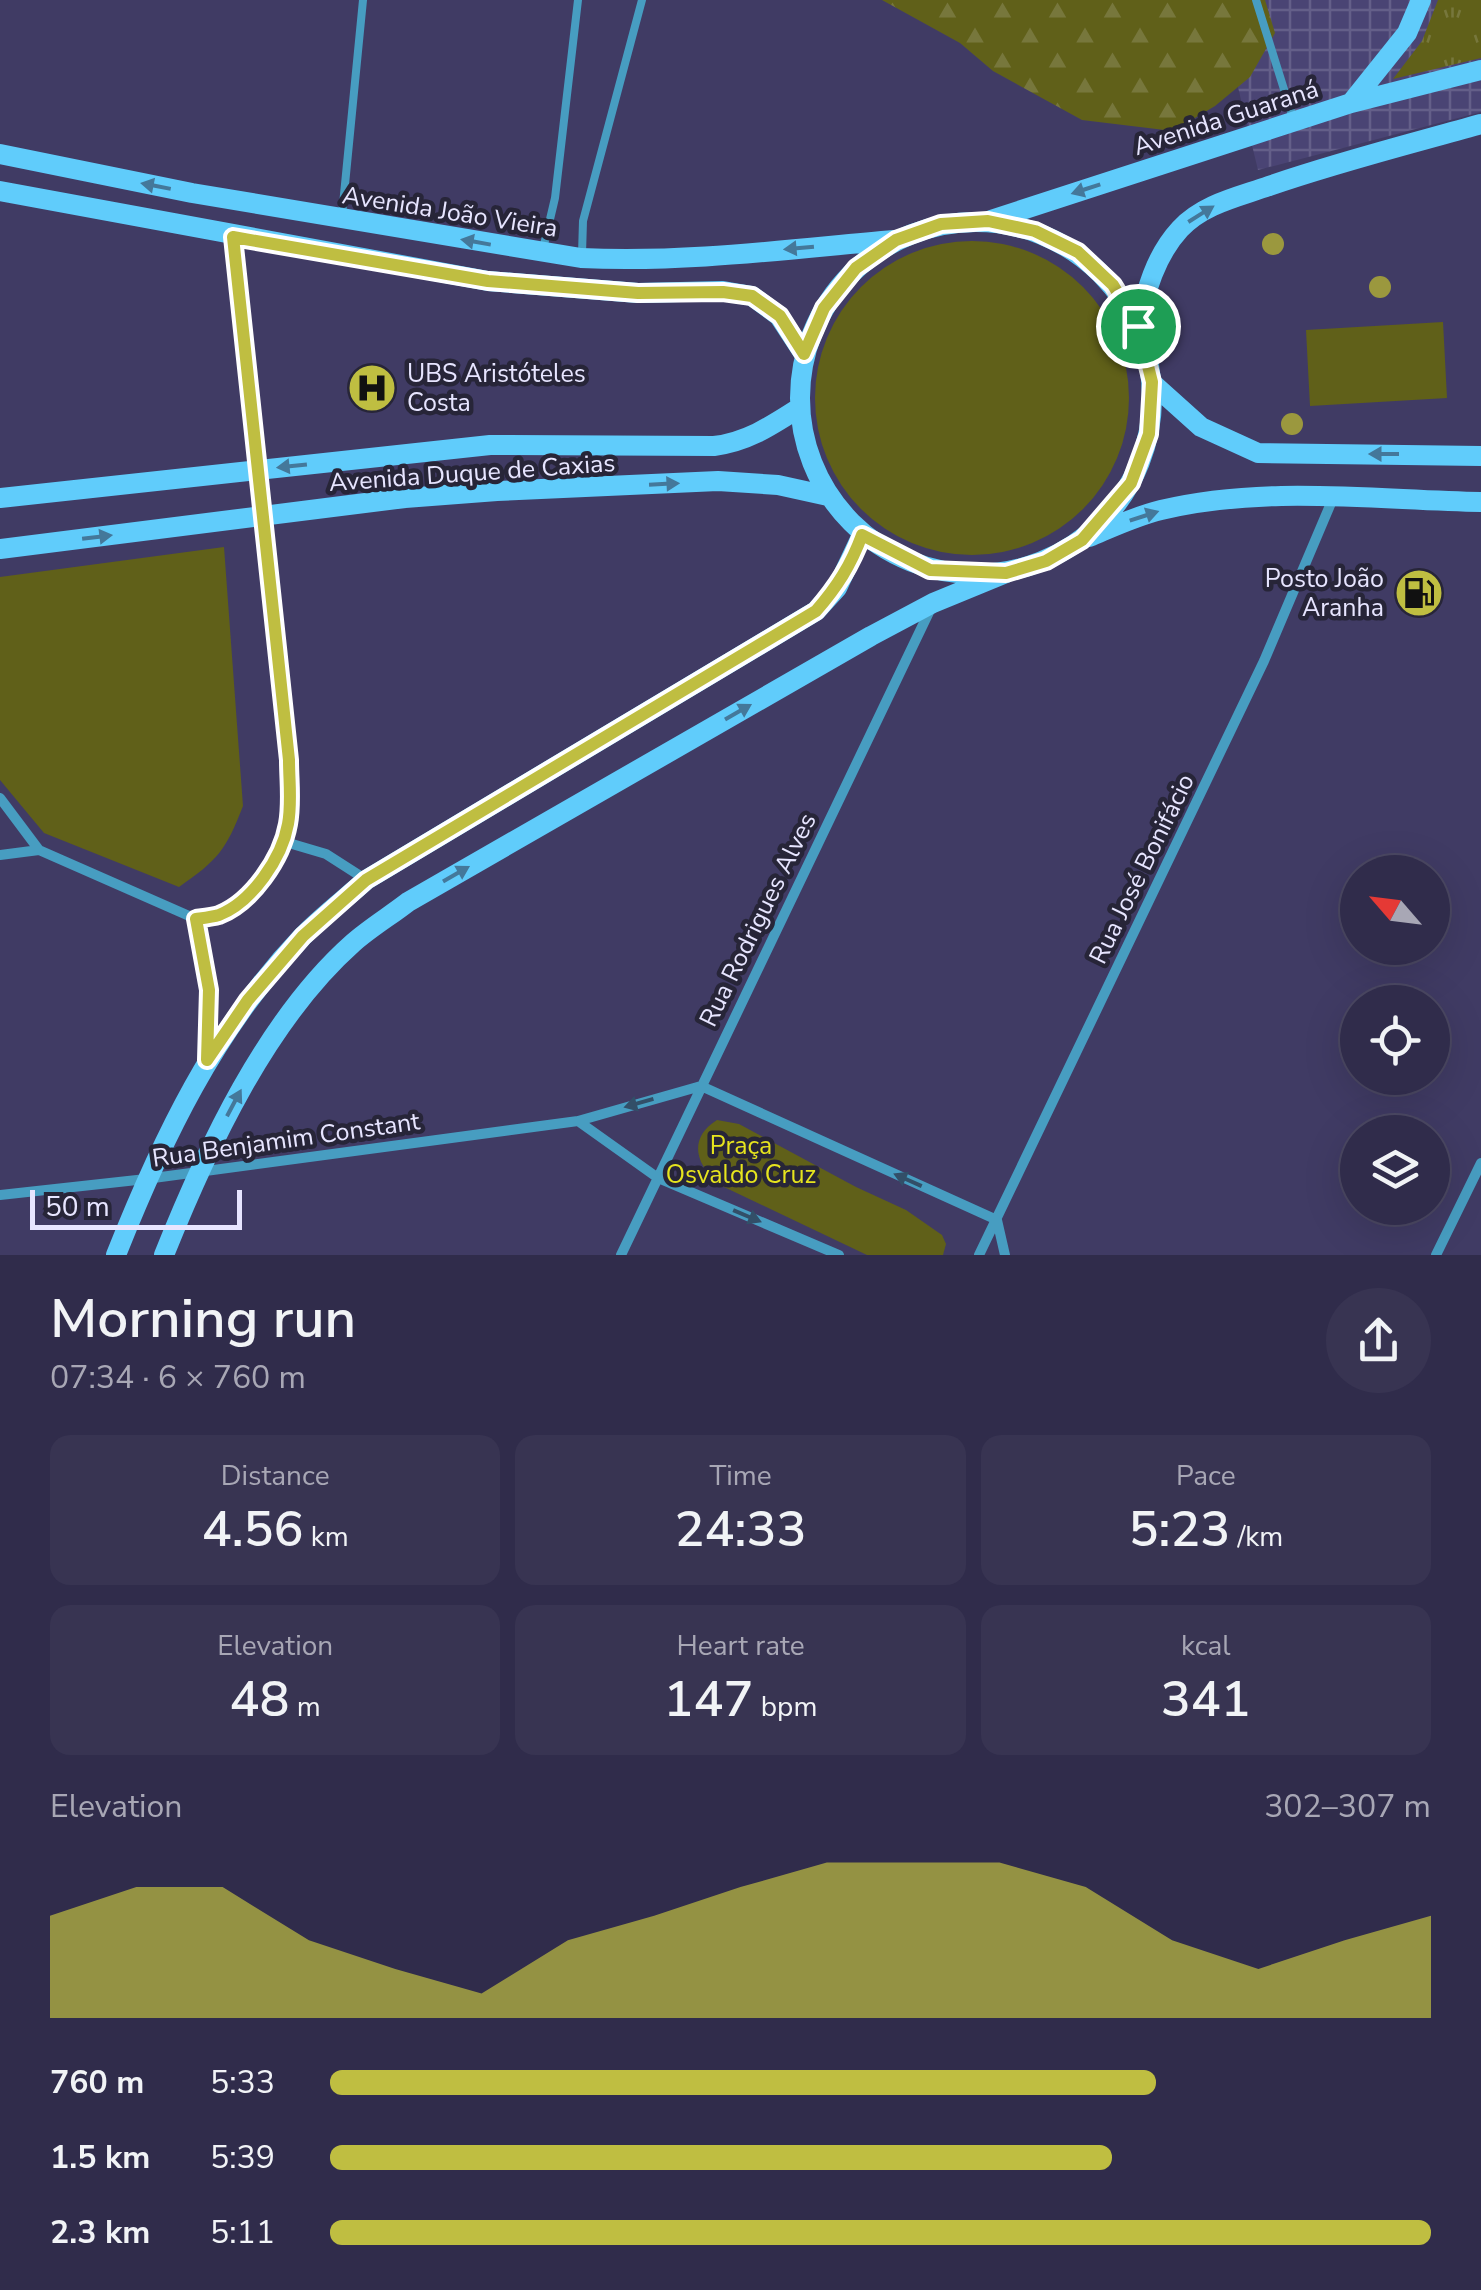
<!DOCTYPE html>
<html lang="en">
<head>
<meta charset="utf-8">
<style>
  :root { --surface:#302c4b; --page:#383452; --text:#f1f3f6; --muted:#a8a7b5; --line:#4b4863; --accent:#bfbe41 }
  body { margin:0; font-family:"Nunito Sans",sans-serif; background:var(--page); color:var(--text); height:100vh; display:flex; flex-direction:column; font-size:38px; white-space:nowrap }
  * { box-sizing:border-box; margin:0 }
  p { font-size:32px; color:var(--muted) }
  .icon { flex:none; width:55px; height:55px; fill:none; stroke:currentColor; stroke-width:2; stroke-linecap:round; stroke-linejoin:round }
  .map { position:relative; height:1255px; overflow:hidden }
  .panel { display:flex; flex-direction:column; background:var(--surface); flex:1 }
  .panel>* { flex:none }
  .needle { width:65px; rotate:298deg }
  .controls { position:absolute; left:1340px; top:855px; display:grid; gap:20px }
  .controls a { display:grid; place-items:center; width:110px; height:110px; border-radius:50%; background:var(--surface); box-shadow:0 10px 40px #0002,0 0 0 2px var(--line); font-size:50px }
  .scale { position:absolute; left:30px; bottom:25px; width:212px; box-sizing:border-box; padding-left:10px; border:5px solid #e7e5ff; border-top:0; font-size:28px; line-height:35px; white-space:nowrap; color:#e7e5ff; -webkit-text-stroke:8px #272538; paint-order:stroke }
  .pin { position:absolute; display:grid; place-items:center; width:85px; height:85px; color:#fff; margin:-42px; border:5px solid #fff; border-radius:50%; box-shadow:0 2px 10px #0007 }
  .round { display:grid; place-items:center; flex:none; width:105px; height:105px; border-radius:52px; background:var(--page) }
  .summary { display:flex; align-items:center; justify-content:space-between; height:170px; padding:0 50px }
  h1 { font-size:55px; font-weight:600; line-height:75px }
  .figures { display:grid; grid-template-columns:repeat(3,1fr); gap:15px; height:170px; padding:10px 50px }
  .figures div { display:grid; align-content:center; border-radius:20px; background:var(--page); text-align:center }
  .figures b { font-size:50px; font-weight:600 }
  .figures small { font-size:28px; font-weight:400 }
  .figures p { font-size:28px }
  .chart { height:280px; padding:20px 50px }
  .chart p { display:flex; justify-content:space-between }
  .chart svg { width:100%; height:180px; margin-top:10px; fill:var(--accent); opacity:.7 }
  ul { padding:0 50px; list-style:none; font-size:32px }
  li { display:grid; grid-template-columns:160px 120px 1fr; align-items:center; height:75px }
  li i { height:25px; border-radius:12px; background:var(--accent) }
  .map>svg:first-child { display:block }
  .industrial { fill:url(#industrial-grid) }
  .grass { fill:url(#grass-tufts) }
  .forest { fill:url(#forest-firs) }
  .park { fill:#606019 }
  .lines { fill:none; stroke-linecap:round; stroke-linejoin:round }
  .lane { stroke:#479dc1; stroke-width:8 }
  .street { stroke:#479dc1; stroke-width:10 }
  .secondary { stroke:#60ccfb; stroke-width:20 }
  .tree { fill:#9b983e }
  .oneway { fill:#44789a }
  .oneway2 { fill:#324f68 }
  .route-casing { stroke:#fff; stroke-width:20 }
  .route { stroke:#bfbe41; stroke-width:12 }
  .labels { text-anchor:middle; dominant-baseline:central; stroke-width:9; stroke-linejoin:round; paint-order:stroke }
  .street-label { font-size:25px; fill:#e7e5ff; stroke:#272538 }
  .poi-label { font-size:25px; fill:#e7e5ff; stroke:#272538; text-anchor:start }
  .park-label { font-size:25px; fill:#e6e41e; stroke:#272538 }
</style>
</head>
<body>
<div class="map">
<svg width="1481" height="1255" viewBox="0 0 1481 1255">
  <defs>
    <pattern id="industrial-grid" width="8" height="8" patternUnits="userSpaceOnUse" patternTransform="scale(2.5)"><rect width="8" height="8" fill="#4a4474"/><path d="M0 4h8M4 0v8" fill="none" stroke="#645f89"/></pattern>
    <pattern id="grass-tufts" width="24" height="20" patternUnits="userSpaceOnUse" patternTransform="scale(2.5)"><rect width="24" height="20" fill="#606019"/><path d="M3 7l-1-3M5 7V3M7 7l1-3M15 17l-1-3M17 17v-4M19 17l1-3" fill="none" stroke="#77773c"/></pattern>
    <pattern id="forest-firs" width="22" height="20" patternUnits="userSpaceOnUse" patternTransform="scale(2.5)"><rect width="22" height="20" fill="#606019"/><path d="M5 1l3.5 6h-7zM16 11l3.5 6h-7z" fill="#77773c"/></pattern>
  </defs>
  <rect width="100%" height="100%" fill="#403b64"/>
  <path class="industrial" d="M1217 0H1481V112L1258 170Z"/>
  <path class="grass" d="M1438 0H1481V58L1393 79 1422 41Z"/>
  <path class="forest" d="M882 0H1265L1275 33 1250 77 1215 106 1173 131 1082 120 993 71 960 43Z"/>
  <path class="park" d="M815 398a157 157 0 1 1 314 0a157 157 0 1 1-314 0Z
    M1443 322 1447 398 1310 406 1306 330Z
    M224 547 243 806C226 850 218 860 179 887L44 833 0 780V577Z
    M717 1120 739 1124 856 1187 906 1210 942 1235 946 1244 943 1255H867L724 1187C698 1170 685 1140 717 1120Z"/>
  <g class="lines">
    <path class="lane" d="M1256 0 1293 118
      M342 215 363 0
      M543 249 555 198 578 0
      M582 254 583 221 642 0"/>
    <path class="street" d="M0 798 39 850 196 919
      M282 841 326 854 365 879
      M0 855 39 850
      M196 919C203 918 212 917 219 915 252 902 282 858 288 824 292 803 289 781 289 761L233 237
      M196 919 209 990 207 1057
      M578 1121 658 1178 839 1255
      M0 1195 146 1179 578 1121 701 1086 997 1220 1005 1255
      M621 1255 931 608
      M979 1255 1264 661 1334 496
      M1436 1255 1481 1163"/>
    <path class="secondary" d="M1351 103 1407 33 1421 0
      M0 154 192 193 581 258C686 263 790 249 894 240
      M0 191 488 281 638 293 723 291 752 296 779 316 804 354
      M991 220 1351 103 1481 70
      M800 398a176 176 0 1 1 352 0a176 176 0 1 1-352 0Z
      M1138 326C1146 291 1155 256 1180 229 1203 204 1238 197 1269 186 1338 162 1410 144 1481 124
      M1152 383 1201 427 1258 453 1481 456
      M0 498 490 445 714 446C747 442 771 426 799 408
      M1089 537C1113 527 1136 516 1161 510 1266 485 1375 500 1481 502
      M0 549 405 498 497 491 718 481 778 485 828 496
      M116 1255C162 1139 215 1028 302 937 322 916 345 899 366 880L816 611 837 588 862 535
      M164 1255C206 1150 266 1020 353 943 370 928 390 916 408 902L871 636 933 603 1006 573"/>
  </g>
  <g class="tree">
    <circle cx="1273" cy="244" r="11"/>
    <circle cx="1380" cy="287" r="11"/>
    <circle cx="1292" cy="424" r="11"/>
  </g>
  <defs><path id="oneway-solid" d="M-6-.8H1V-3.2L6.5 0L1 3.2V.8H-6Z" transform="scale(2.5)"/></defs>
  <g class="oneway">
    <use href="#oneway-solid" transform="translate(156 186) rotate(-169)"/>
    <use href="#oneway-solid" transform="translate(1086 189) rotate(162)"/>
    <use href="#oneway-solid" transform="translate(1201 214) rotate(-32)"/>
    <use href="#oneway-solid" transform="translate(476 242) rotate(-170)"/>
    <use href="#oneway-solid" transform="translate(799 248) rotate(175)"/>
    <use href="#oneway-solid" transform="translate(1384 454) rotate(-180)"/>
    <use href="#oneway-solid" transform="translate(292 466) rotate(174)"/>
    <use href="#oneway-solid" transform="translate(664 484) rotate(-3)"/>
    <use href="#oneway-solid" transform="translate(1144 516) rotate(-18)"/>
    <use href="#oneway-solid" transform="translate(97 537) rotate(-7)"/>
    <use href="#oneway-solid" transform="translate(738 712) rotate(-30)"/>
    <use href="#oneway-solid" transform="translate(456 874) rotate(-30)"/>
    <use href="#oneway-solid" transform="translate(234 1103) rotate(-62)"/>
  </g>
  <g class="oneway2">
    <use href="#oneway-solid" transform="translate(639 1103) rotate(164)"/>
    <use href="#oneway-solid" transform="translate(908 1180) rotate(-156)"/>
    <use href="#oneway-solid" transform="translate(747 1216) rotate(23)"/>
  </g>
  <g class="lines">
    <g class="route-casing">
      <path id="route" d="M988 221 1035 231 1078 252 1113 285 1138 326 1152 382 1149 434 1131 483 1082 540 1046 561 1006 573 930 570 862 535C851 565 837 587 816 611L366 880 303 936 248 1000 207 1060 209 990 196 919C203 918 212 917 219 915 252 902 282 858 288 824 292 803 289 781 289 760L233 237 488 281 638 293 723 292 752 296 780 316 804 354 824 308 856 268 896 240 941 224Z"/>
    </g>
    <use href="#route" class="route"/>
  </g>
  <defs>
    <g id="hospital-disc" transform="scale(2.5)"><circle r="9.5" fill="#bfbe41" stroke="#272538"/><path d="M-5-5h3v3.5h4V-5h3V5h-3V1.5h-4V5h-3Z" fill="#111"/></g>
    <g id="fuel-disc" transform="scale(2.5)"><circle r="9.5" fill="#bfbe41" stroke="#272538"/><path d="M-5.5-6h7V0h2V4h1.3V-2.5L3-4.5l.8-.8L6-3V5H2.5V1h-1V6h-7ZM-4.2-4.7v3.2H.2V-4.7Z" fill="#111"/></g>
  </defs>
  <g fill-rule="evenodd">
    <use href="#hospital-disc" x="372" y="388"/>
    <use href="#fuel-disc" x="1419" y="593"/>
  </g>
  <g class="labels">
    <g class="street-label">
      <text transform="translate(1226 118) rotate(-18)">Avenida Guaraná</text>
      <text transform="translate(450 212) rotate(9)">Avenida João Vieira</text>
      <text transform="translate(472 473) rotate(-4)">Avenida Duque de Caxias</text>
      <text transform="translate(1142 869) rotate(-64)">Rua José Bonifácio</text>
      <text transform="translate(758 920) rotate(-64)">Rua Rodrigues Alves</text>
      <text transform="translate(286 1140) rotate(-8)">Rua Benjamim Constant</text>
    </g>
    <g class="poi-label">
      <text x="407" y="374">UBS Aristóteles<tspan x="407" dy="29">Costa</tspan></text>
      <text x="1384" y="579" text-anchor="end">Posto João<tspan x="1384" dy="29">Aranha</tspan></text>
    </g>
    <g class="park-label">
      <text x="741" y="1146">Praça<tspan x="741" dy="29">Osvaldo Cruz</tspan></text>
    </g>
  </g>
</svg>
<div class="controls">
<a><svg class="needle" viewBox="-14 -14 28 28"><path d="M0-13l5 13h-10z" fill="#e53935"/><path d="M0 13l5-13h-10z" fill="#a8a7b5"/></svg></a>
<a><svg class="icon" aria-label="locate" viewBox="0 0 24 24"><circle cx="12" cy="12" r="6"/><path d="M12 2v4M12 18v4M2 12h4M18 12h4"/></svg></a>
<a><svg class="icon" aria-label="layers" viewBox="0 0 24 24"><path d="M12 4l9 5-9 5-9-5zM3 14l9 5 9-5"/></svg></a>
</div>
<div class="scale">50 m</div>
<div class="pin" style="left:1138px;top:326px;background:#1e9e55"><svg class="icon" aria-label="arrive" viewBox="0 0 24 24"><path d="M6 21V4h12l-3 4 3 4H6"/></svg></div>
</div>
<section class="panel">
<div class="summary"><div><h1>Morning run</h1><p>07:34 · 6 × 760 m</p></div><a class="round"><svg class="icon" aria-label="share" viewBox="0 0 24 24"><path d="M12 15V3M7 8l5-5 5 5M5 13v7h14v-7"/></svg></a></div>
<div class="figures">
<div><p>Distance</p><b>4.56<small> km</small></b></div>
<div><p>Time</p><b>24:33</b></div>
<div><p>Pace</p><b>5:23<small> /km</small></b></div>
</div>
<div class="figures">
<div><p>Elevation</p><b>48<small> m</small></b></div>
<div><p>Heart rate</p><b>147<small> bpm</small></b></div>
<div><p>kcal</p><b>341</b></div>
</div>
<div class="chart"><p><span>Elevation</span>302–307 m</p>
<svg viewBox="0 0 160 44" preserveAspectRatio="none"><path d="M0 44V19L10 12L20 12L30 25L40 32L50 38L60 25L70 19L80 12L90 6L100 6L110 6L120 12L130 25L140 32L150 25L160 19V44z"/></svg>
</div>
<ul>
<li><b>760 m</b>5:33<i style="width:75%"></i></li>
<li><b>1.5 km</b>5:39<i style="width:71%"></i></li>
<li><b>2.3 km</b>5:11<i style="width:100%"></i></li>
</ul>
</section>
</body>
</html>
